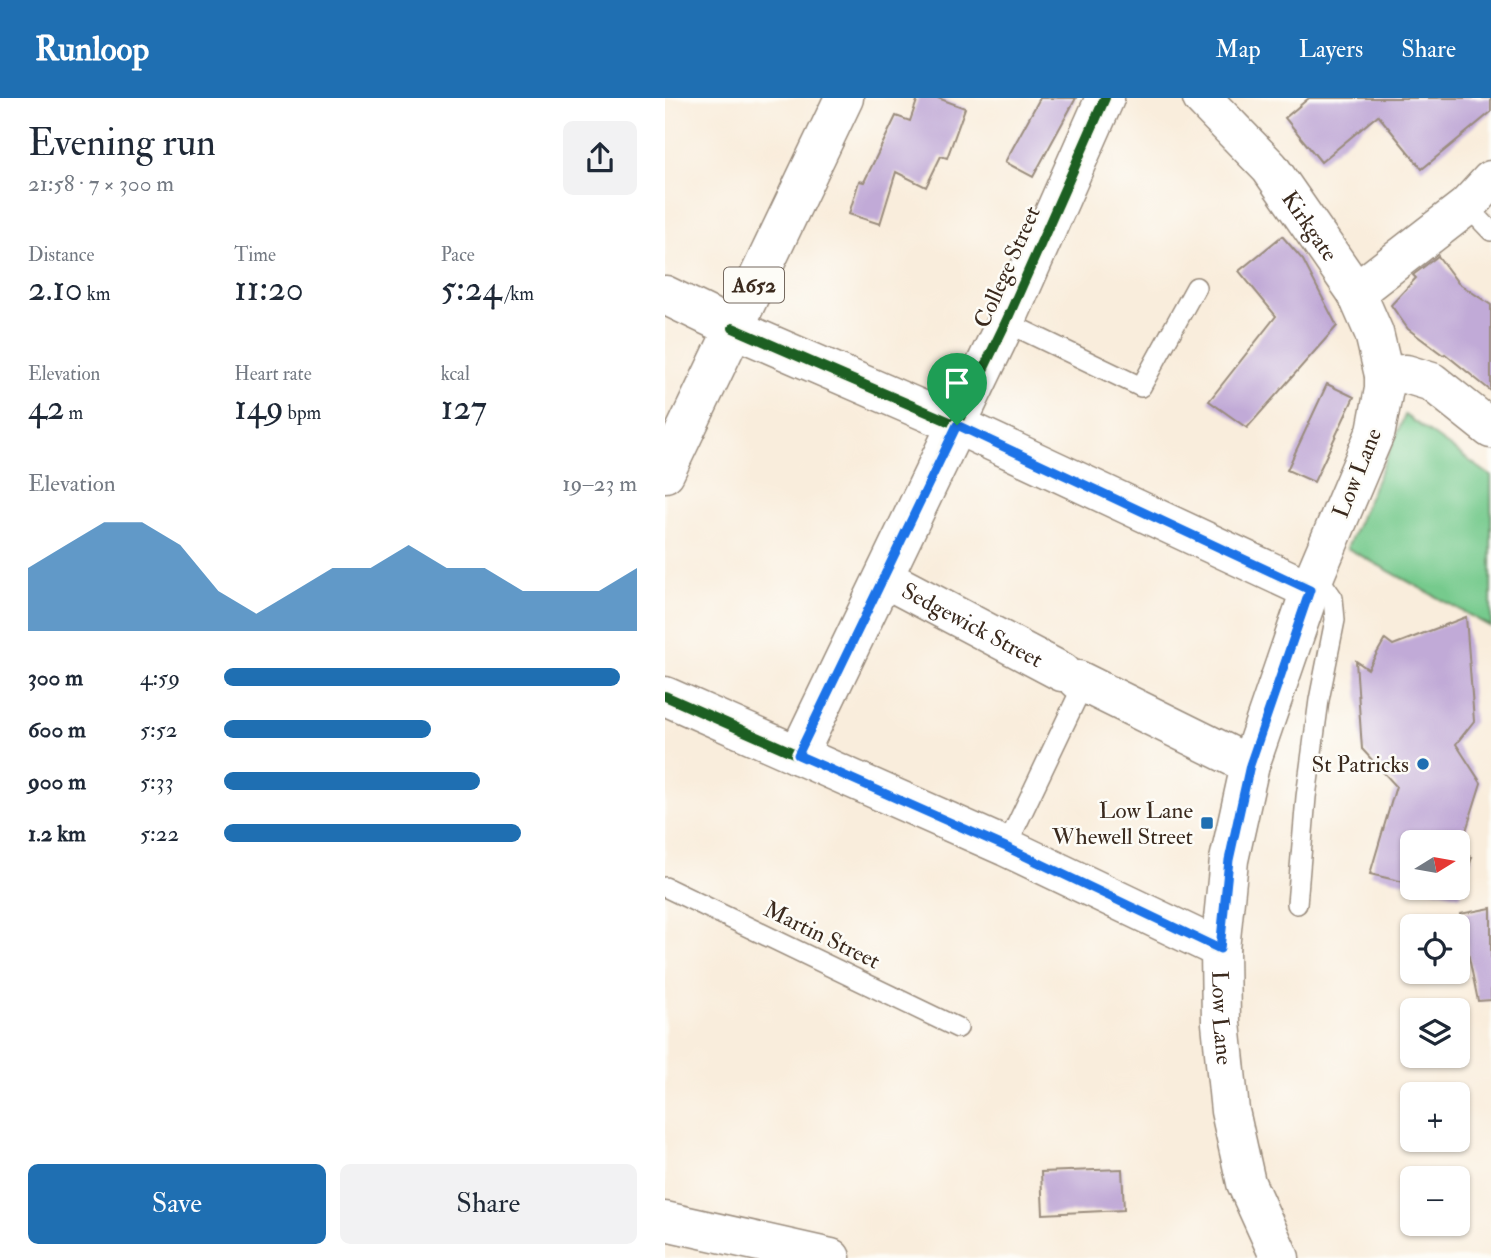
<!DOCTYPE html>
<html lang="en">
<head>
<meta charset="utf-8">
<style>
  :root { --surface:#fff; --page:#f2f2f3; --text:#1f2937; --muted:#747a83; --accent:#1f6fb2 }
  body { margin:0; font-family:"IM FELL Double Pica",serif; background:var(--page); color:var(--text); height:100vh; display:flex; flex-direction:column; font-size:26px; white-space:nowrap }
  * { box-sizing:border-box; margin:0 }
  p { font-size:23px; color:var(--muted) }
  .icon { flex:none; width:38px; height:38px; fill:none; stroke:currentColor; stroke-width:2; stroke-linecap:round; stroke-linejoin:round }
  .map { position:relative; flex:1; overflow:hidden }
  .sheet { display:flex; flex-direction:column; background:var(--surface); width:665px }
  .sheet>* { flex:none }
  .needle { width:46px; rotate:79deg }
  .buttons { position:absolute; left:735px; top:732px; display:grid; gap:14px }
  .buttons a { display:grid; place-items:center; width:70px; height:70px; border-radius:10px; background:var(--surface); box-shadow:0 2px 5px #0004; font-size:35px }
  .pin { position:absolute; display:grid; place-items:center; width:60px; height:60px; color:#fff; margin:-72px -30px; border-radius:50% 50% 50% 0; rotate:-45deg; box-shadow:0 0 7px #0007 }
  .pin .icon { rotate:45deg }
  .round { display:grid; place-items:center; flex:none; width:74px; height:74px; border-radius:10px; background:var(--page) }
  .overview { display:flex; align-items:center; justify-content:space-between; height:119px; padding:0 28px }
  h1 { font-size:38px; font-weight:600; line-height:52px }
  .metrics { display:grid; grid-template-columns:repeat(3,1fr); gap:10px; height:119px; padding:7px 28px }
  .metrics div { display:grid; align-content:center }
  .metrics b { font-size:35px; font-weight:600 }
  .metrics small { font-size:19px; font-weight:400 }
  .metrics p { font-size:19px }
  .chart { height:196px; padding:14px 28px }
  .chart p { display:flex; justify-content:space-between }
  .chart svg { width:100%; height:126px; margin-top:7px; fill:var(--accent); opacity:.7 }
  .cta { display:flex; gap:14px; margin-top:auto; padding:14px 28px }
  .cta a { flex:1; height:80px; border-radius:10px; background:var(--accent); color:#fff; font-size:28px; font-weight:600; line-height:80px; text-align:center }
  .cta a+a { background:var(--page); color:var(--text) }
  ul { padding:0 28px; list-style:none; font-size:23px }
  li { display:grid; grid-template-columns:112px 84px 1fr; align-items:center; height:52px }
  li i { height:18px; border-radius:9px; background:var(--accent) }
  header { display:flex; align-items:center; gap:42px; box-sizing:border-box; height:98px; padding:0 35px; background:var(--accent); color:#fff }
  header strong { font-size:33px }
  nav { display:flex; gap:38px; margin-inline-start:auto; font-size:24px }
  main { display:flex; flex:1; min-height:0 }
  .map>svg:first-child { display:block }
  .green { fill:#76ca8d; stroke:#587a56; stroke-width:2 }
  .building { fill:#c1aad7 }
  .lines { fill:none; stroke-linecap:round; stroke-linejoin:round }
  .service-casing { stroke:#9a8c7d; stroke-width:22 }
  .minor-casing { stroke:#9a8c7d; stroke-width:41 }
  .primary-casing { stroke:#9a8c7d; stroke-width:41 }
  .service { stroke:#fff; stroke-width:19 }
  .minor { stroke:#fff; stroke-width:38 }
  .primary { stroke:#fff; stroke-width:38 }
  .cycleway-casing { stroke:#fdfcf7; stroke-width:15 }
  .cycleway { stroke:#1b5e20; stroke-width:10 }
  .route-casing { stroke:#fff; stroke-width:14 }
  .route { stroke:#1a73e8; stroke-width:9 }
  .poi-dot { fill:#1f6fb2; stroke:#fdfcf7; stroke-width:2.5 }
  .labels { text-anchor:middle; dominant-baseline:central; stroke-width:5; stroke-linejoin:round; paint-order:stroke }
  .shield { fill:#fdfcf7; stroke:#75695f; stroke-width:2 }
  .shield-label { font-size:21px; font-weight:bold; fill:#3b2a1e }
  .street-label { font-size:23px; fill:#3b2a1e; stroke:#fdfcf7 }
  .poi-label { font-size:23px; fill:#3b2a1e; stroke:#fdfcf7; text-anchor:end }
</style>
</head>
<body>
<header>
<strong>Runloop</strong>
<nav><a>Map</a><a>Layers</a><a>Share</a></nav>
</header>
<main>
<section class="sheet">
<div class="overview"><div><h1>Evening run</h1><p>21:58 · 7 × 300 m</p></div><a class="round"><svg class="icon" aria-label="share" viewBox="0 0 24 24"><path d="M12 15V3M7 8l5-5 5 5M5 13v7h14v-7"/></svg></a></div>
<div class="metrics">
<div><p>Distance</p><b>2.10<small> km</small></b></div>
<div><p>Time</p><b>11:20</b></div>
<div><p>Pace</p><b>5:24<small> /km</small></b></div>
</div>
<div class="metrics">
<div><p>Elevation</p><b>42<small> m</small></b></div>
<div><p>Heart rate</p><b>149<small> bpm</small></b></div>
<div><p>kcal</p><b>127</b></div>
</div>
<div class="chart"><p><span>Elevation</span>19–23 m</p>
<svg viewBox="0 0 160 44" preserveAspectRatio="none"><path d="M0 44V22L10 14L20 6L30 6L40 14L50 30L60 38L70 30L80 22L90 22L100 14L110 22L120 22L130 30L140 30L150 30L160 22V44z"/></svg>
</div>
<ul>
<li><b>300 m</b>4:59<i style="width:96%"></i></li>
<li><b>600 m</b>5:52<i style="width:50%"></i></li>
<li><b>900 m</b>5:33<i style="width:62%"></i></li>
<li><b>1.2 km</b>5:22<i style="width:72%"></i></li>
</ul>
<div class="cta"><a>Save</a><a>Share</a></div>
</section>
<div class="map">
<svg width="826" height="1160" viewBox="0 0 826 1160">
  <rect width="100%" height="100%" fill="#fdfcf7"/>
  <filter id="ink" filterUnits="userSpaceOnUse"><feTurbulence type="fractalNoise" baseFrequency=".0143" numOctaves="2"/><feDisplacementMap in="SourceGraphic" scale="14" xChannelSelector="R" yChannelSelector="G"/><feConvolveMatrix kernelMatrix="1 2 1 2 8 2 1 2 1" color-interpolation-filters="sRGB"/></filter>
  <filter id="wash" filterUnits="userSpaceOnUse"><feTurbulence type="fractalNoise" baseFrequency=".00686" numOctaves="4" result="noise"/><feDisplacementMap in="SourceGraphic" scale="28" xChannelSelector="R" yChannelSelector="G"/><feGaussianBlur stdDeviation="1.57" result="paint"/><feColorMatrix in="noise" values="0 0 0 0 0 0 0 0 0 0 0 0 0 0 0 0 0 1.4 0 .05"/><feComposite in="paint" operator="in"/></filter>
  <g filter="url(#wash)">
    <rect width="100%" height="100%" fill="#f9eddc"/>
    <path class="green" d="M740 317 826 378V529L682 450Z"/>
    <g id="blocks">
      <path class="building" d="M253 0H273L300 10 282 60 276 58 261 89 231 74 215 126 184 116 194 83 199 84 231 18 245 23Z
        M375 0H411L368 79 340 64Z
        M644 0H826V14L757 71 713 17 656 64 620 20Z
        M617 138 638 162 672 228 582 330 544 303 611 218 574 173Z
        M773 158 793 185 826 207V293L780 256 778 257 743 231 726 207 751 180 748 177Z
        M662 286 689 299 649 384 622 372Z
        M801 519 809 623 791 646 816 685 794 755 807 759 795 798 758 789H793V744H747V786L705 776 731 688 697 651 691 563 703 571 720 541 728 547Z
        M826 810V902L813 903 795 816Z
        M457 1071 459 1112 378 1116 376 1074Z"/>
    </g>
  </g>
  <g filter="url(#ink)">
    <use href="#blocks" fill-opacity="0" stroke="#9a8c7d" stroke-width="2"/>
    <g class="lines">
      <g class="service-casing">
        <path id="service" d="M802 108 826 133
          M341 224 476 289 531 189
          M341 749 419 585
          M0 789 293 930
          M632 806 641 699 654 602 670 522 668 500 651 476"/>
      </g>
      <g class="minor-casing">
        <g id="minor">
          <path d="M691 194 802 108 826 82"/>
          <path d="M68 230 292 327 645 492"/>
          <path d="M719 277 741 276 767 284 826 331"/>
          <path id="s1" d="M219 480 397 574"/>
          <path d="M413 582 585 667"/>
          <path d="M0 598 341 749 555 851"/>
          <path d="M133 657 341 224 440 0"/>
          <path d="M0 1123 166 1160"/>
        </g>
      </g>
      <g class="primary-casing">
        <g id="primary">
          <path id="s2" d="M537 0 605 70 691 194 709 235 719 277V291L711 333 651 475 585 667 564 762 555 851 556 925 565 1013 581 1085 615 1160"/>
          <path d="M0 197 68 230"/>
          <path d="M0 375 179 0"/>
        </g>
      </g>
      <use href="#service" class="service"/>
      <use href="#minor" class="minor"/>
      <use href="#primary" class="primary"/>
      <g class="cycleway-casing">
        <path id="cycleway" d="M68 230 292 327 645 492
          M0 598 341 749 555 851
          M133 657 341 224 440 0"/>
      </g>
      <use href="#cycleway" class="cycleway"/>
    </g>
  </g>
  <g class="lines" filter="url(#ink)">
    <g class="route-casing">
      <path id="route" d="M292 327 645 492 585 667 564 762 555 851 341 749 133 657Z"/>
    </g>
    <use href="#route" class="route"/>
  </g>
  <g class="poi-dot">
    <circle cx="758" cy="666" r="7"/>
    <rect x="535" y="718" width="14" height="14" rx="3.5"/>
  </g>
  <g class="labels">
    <rect class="shield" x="59" y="169.5" width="60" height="35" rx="5"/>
    <g class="shield-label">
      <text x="89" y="187">A652</text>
    </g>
    <g class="street-label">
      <text stroke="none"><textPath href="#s2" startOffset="168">Kirkgate</textPath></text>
      <text transform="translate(342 169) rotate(-66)">College Street</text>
      <text transform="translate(692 375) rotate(-68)">Low Lane</text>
      <text stroke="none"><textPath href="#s1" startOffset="100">Sedgewick Street</textPath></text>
      <text transform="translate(157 837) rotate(26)">Martin Street</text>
      <text stroke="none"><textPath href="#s2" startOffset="1006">Low Lane</textPath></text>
    </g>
    <g class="poi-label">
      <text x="744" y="666">St Patricks</text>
      <text x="528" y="712">Low Lane<tspan x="528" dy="26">Whewell Street</tspan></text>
    </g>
  </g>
</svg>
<div class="buttons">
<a><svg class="needle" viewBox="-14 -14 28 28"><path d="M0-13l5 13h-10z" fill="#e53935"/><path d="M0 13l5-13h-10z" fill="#747a83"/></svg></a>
<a><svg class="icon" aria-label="locate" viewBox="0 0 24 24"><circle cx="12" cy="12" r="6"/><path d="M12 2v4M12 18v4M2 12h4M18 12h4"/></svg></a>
<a><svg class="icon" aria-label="layers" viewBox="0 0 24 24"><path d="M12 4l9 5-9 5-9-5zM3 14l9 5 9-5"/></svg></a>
<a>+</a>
<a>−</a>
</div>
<div class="pin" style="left:292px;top:327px;background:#1e9e55"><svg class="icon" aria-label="arrive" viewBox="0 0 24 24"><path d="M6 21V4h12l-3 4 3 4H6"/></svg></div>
</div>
</main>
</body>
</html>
